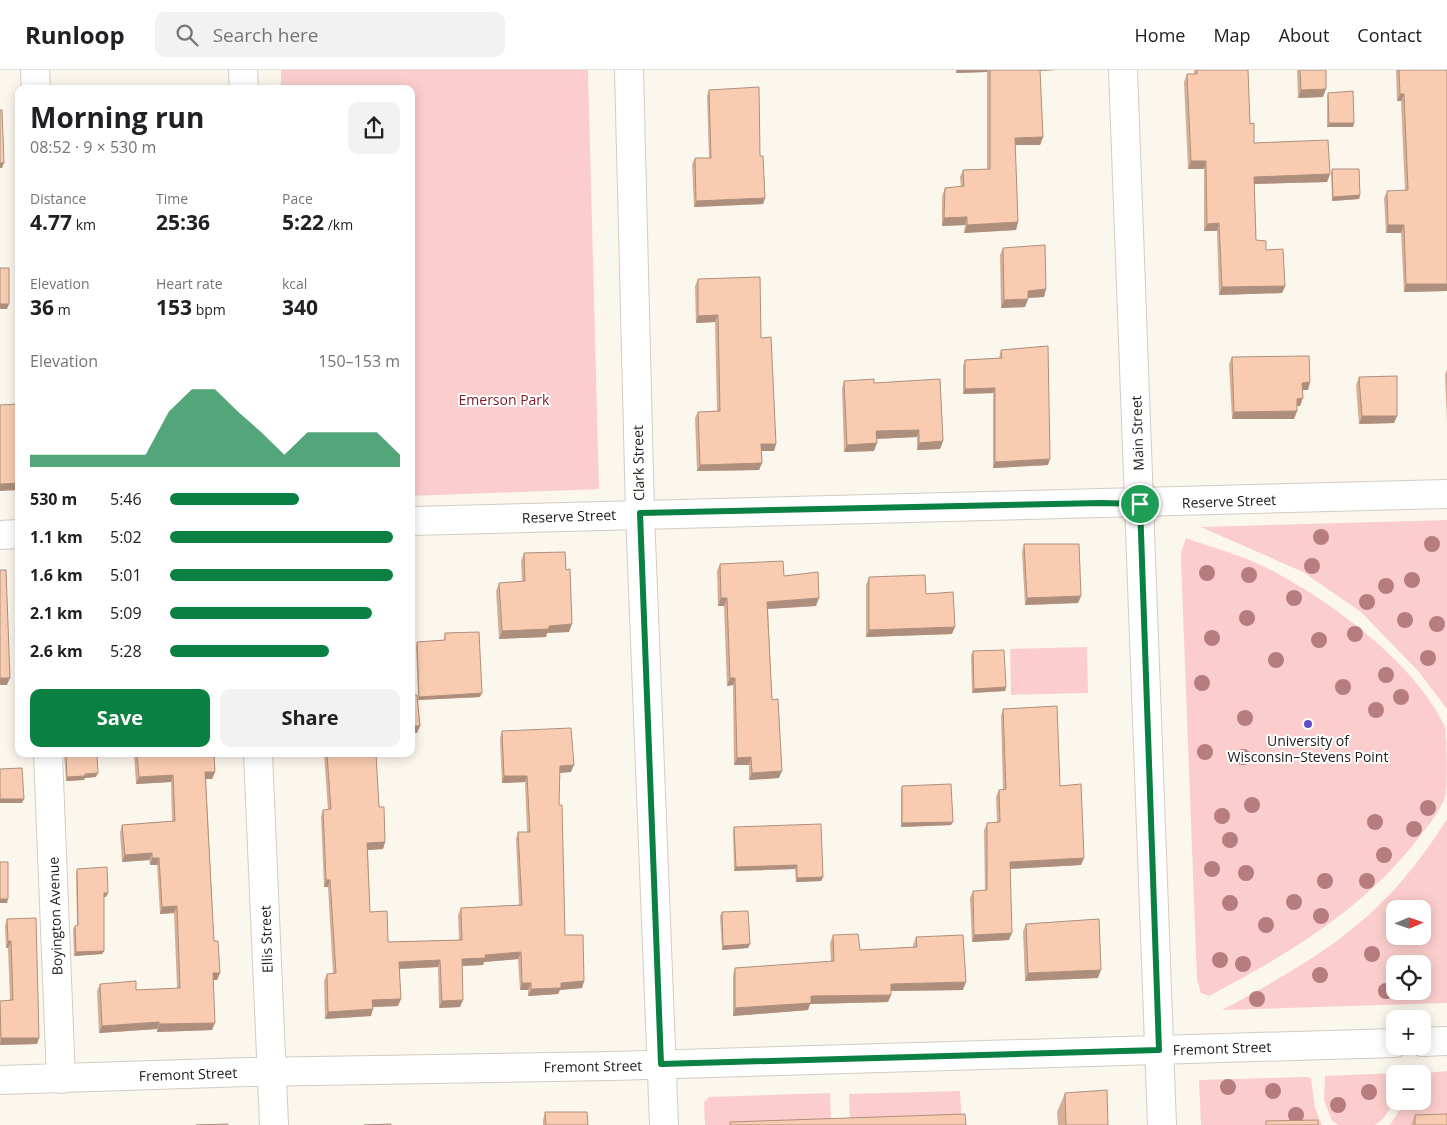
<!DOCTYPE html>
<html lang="en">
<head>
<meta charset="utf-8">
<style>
  :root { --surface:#fff; --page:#f2f2f2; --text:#202124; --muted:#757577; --line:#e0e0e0; --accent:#0b8043 }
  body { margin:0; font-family:"Open Sans",sans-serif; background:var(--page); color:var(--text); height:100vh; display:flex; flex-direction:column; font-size:19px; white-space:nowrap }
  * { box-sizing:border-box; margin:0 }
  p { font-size:16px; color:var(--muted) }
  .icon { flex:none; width:28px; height:28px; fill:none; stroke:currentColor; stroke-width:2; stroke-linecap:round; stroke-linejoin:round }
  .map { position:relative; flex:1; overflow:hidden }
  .sheet { position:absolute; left:15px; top:15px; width:400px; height:672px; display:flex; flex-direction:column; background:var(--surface); border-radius:10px; box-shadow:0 2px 12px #0003 }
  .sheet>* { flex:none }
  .needle { width:32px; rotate:88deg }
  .controls { position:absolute; left:1386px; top:830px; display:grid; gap:10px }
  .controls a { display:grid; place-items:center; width:45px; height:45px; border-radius:10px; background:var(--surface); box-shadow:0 2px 12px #0003; font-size:25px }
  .pin { position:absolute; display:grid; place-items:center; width:42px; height:42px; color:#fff; margin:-21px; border:2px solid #fff; border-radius:50%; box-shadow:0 1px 5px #0007 }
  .round { display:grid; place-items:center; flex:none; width:52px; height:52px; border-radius:10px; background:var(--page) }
  .overview { display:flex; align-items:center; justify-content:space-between; height:85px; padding:0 15px }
  h1 { font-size:28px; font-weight:700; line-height:38px }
  .metrics { display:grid; grid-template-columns:repeat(3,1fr); gap:8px; height:85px; padding:5px 15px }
  .metrics div { display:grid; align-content:center }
  .metrics b { font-size:21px; font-weight:700 }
  .metrics small { font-size:14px; font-weight:400 }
  .metrics p { font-size:14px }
  .chart { height:140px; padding:10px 15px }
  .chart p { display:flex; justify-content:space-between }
  .chart svg { width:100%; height:90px; margin-top:5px; fill:var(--accent); opacity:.7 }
  .button { display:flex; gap:10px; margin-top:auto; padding:10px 15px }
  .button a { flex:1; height:58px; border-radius:10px; background:var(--accent); color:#fff; font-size:20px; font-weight:700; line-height:58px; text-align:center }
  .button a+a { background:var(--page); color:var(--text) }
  ul { padding:0 15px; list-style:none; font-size:16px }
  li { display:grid; grid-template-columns:80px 60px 1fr; align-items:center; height:38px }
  li i { height:12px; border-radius:6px; background:var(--accent) }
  header { display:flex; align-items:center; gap:30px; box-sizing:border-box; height:70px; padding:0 25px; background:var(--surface); border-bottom:1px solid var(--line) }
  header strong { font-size:24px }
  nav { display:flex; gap:28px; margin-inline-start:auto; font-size:18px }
  .search { width:350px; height:45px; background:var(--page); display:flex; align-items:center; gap:12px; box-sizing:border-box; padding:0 18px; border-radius:10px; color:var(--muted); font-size:19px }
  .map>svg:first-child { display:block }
  .green { fill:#fbcecd; fill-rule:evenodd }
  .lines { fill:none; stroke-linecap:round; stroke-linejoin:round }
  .minor-casing { stroke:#d2cdc3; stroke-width:30 }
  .major-casing { stroke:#d2cdc3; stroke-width:30 }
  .minor { stroke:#fff; stroke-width:28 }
  .major { stroke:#fff; stroke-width:28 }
  .tree { fill:#b67c7e }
  .wall { fill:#d6af99 }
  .shaded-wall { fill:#ae8f7d }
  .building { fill:#f9ccb2; stroke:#ae8f7d }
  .route-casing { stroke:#fff; stroke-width:10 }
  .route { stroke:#0b8043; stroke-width:6 }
  .poi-dot { fill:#5f4ec7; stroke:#fff; stroke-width:2 }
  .labels { text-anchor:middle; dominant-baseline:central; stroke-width:4; stroke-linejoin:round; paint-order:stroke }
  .park-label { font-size:14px; fill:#7d1824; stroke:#fff }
  .street-label { font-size:14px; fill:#1e1c19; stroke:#fff }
  .poi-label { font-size:14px; fill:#1e1c19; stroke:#fff }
</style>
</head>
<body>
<header>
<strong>Runloop</strong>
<div class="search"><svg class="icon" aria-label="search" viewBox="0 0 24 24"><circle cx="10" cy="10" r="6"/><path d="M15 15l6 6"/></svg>Search here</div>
<nav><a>Home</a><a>Map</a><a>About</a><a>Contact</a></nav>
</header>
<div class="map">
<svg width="1447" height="1055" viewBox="0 0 1447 1055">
  <rect width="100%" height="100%" fill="#fcf7ed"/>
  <path class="green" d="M281 0H588L599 419 411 426V19H281Z
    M1447 450V639L1419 602 1361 542 1303 502 1201 457Z
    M1186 468C1213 478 1242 485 1267 498 1329 530 1415 592 1445 657 1447 668 1447 713 1446 724 1441 740 1430 753 1420 766 1366 838 1287 885 1209 926L1201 923 1197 910 1181 491V482Z
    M1087 577 1088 623 1011 625 1010 579Z
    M1447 749V933L1222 940C1280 909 1343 874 1389 825 1411 802 1430 776 1447 749ZM1395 839H1422V866H1395ZM1395 894H1422V921H1395Z
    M1447 1001V1055H1390L1405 1031H1422V1004H1414Z
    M1396 1003 1394 1032 1383 1049 1375 1055H1339L1332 1051 1324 1030 1325 1006Z
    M1306 1007 1311 1008 1315 1038 1322 1055H1201L1199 1010Z
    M960 1021 962 1055H850L849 1024Z
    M830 1023 831 1055H705L704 1032 709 1027Z"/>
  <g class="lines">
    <g class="minor-casing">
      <path id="minor" d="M35 0 36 19
        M243 0 244 19
        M411 451C756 440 1102 435 1447 424
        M0 465 19 464
        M48 684 61 1009
        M258 684 274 1055
        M1422 972 1447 971
        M0 1010 247 1002 612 996 1395 973"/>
    </g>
    <g class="major-casing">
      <path id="major" d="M629 0 640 443 664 1055
        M1123 0 1162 1055"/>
    </g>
    <use href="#minor" class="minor"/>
    <use href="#major" class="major"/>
  </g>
  <g class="tree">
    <circle cx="1321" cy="467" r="8"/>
    <circle cx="1432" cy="474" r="8"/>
    <circle cx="1312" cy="496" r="8"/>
    <circle cx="1207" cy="503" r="8"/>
    <circle cx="1249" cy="505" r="8"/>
    <circle cx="1412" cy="510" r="8"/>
    <circle cx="1386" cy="516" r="8"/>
    <circle cx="1294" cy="528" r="8"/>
    <circle cx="1367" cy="532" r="8"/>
    <circle cx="1247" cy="548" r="8"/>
    <circle cx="1405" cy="550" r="8"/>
    <circle cx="1437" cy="554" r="8"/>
    <circle cx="1355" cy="564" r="8"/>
    <circle cx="1212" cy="568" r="8"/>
    <circle cx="1319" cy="570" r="8"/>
    <circle cx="1428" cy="588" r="8"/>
    <circle cx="1276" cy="590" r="8"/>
    <circle cx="1386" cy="605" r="8"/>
    <circle cx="1202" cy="613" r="8"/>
    <circle cx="1343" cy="617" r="8"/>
    <circle cx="1401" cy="627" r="8"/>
    <circle cx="1376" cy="640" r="8"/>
    <circle cx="1245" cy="648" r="8"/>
    <circle cx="1205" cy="682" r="8"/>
    <circle cx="1243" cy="687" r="8"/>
    <circle cx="1252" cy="735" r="8"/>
    <circle cx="1428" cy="738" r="8"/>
    <circle cx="1222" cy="746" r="8"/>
    <circle cx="1375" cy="752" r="8"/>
    <circle cx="1414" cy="759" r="8"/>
    <circle cx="1230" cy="770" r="8"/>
    <circle cx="1384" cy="785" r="8"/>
    <circle cx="1212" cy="799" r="8"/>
    <circle cx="1246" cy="803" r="8"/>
    <circle cx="1325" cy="811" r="8"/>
    <circle cx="1367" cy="811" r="8"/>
    <circle cx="1294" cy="832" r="8"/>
    <circle cx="1230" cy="833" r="8"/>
    <circle cx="1321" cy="846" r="8"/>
    <circle cx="1266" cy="855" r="8"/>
    <circle cx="1372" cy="884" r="8"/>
    <circle cx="1220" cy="890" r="8"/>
    <circle cx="1243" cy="894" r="8"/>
    <circle cx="1320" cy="905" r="8"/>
    <circle cx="1386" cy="921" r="8"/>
    <circle cx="1257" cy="929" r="8"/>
    <circle cx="1228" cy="1017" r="8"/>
    <circle cx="1273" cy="1021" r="8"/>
    <circle cx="1369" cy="1022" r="8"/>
    <circle cx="1338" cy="1035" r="8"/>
    <circle cx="1296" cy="1045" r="8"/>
  </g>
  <path class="wall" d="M956 0H1057L1040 1 1043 67 1040 75H1015L1018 152 1016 160 964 163 965 155 942 156V126L945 118 961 117 960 107 963 100 987 99V2L956 3Z
    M1194 0H1248L1250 54 1254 73 1330 104 1327 112 1254 114 1256 170 1266 180 1285 216 1282 223 1219 225 1217 161H1204V99H1188L1184 12 1187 4H1194Z
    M1297 0H1326L1323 27 1298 28Z
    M1396 0H1447V221L1404 222 1401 163H1386L1384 128 1387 121H1405L1401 31H1397Z
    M709 20 760 86 765 128 763 134 694 137 692 94 695 88H709L707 26Z
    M1328 23 1354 53 1353 57H1327V27Z
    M1332 99 1360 125 1359 129 1332 131 1331 103Z
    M1003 178 1046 219 1044 227 1028 228 1025 237 1001 238 1000 185Z
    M698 209 761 268 776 374 774 381H761L762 393 759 400 697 401 695 348 698 342 717 341 715 252 696 253 695 216Z
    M1001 280 1048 395 993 398V323L963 324V296L965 290 999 288Z
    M1232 287 1310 312 1308 320H1302L1300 336H1297V341L1294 349H1232L1229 294Z
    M1447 299V352L1445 305Z
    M1359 307 1397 346 1394 353 1359 354 1356 315Z
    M844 311 874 313 943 371 940 379 917 380V367L876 369 874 381 844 382 842 318Z
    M1024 474 1081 526 1078 533 1025 535 1022 482Z
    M524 483 569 562 547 563 546 567 499 569 496 521 499 513 522 512 521 491Z
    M720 494 784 506 816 536 768 539 772 630 779 708 749 710V695H734L733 615 727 616 724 536H718L717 501Z
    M869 507 952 564 866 567V515Z
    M445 563 480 627 418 630 416 576 417 572 444 570V567Z
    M973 581 1006 617 1005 621 972 623 971 585Z
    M1003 639 1060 716 1081 795 1010 799 1009 870 972 872 970 828 973 821H985L984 760 987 753 997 752 996 727 999 720H1003L1001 646Z
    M502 661 571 702 560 703 559 735 565 865 584 911 582 918 560 920 558 924 528 926V920H520L518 889 484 892 483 895 462 896 460 937 439 938 438 897 400 899 398 936 373 937 371 946 325 949 324 911 327 904H333L328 817H324L321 747 323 740H328L324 684H376L379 737 385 772 383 779 368 780 370 842 388 872 459 870 458 845 461 838 519 835 516 769 518 762H527L525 712 502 713 500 668Z
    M64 684H97L96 707 85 708 84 710 66 711Z
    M134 684H214L215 702 212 709H206L214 871 220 903 217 910H213L212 960 157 962V959L99 963 97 921 100 914 136 920 177 918 174 843 160 844 157 795H150L149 790 122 792 120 762 122 755 172 751 171 712 136 714Z
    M902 716 951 755 901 757V720Z
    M734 757 823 807 821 811 796 812 795 799 734 801 733 761Z
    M77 799 106 827H104V881L102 884 74 886 73 859 75 856H77L76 803Z
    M722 842 750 874 748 878 722 880 720 846Z
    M7 849 37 974 0 975V931H10L8 878H6L5 856Z
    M1026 854 1098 908 1025 911 1023 861Z
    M833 865 860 880 913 877V875L916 867 963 920 891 921V925L888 932 810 934 808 940 733 946V905L735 898 831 892 830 873Z
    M1065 1023 1108 1055H1058L1057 1042Z
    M545 1042 588 1055H543V1050Z
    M1415 1045 1447 1055H1411Z"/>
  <path class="shaded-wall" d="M957 0H988L987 2 956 3Z
    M1038 0H1057L1037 1Z
    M1326 19 1323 27 1298 28 1301 20Z
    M1400 24H1404L1401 31H1397Z
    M1329 53H1354L1353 57H1327Z
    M1043 67 1040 75H1012L1015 68Z
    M1191 91H1206L1204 99H1188Z
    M0 93H4L2 98H0Z
    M1330 104 1327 112 1251 114 1254 107Z
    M1360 125 1359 129 1332 131 1333 127Z
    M765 128 763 134 694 137 696 131Z
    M967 147 965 155 942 156 944 148Z
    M1018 152 1016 160 964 163 967 155Z
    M1219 153 1217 161H1204L1207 154Z
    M1388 155H1404L1401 163H1386Z
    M1406 214H1447V221L1404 222Z
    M1285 216 1282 223 1219 225 1222 217Z
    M1046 219 1044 227 1025 228 1028 221Z
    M1028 229 1025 237 1001 238 1004 230Z
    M0 234H9L7 239H0Z
    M718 245 715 252 696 253 698 246Z
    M1310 312 1308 320H1299L1302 313Z
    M995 318 993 323 963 324 965 319Z
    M1303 328 1300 336H1294L1297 329Z
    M1297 341 1294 349H1232L1234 342Z
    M1362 346H1397L1394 353 1359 354Z
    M919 360 917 367 873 369 876 361Z
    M943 371 940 379 917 380 919 373Z
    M877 373 874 381 844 382 847 375Z
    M761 374H776L774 381H759Z
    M1050 389 1048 395 993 398 995 392Z
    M762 393 759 400 697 401 700 395Z
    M19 413V420L0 421V414Z
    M1081 526 1078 533 1025 535 1027 528Z
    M721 528H727L724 536H718Z
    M819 528 816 536 765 539 767 532Z
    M572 554 569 562 547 563 546 567 499 569 502 561 549 556Z
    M955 557 952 564 866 567 869 560Z
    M0 608H10L7 615H0Z
    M730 608H735L733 615 727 616Z
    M1006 617 1005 621 972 623 974 619Z
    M482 623 480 627 418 630 419 627Z
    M411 656H420L417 663H411Z
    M751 687 749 695H734L737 688Z
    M574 695 571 702 557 703 560 696Z
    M782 701 779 708 749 710 752 703Z
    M205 702H215L212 709H203Z
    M98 703 96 707 85 708 84 710 66 711 67 707Z
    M173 705 171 712 136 714 139 707Z
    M504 706H527L525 712 502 713Z
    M0 729H24L22 733H0Z
    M953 752 951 755 901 757 902 753Z
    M385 772 383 779 365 780 367 773Z
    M152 783 149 790 122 792 125 785Z
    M152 788H159L157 795H150Z
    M1084 788 1081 795 1007 799 1010 792Z
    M797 795 795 799 734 801 736 797Z
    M823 807 821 811 796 812 797 808Z
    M326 810H330L328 817H324Z
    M104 823H108L106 827H102Z
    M0 829H8L7 833H0Z
    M177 836 174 843 160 844 162 837Z
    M1012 863 1009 870 972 872 974 865Z
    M8 871H11L8 878H6Z
    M750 874 748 878 722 880 723 876Z
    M104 881 102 884 74 886 76 882Z
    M521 882 518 889 484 892 483 895 460 896 462 889 485 885Z
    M440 890 438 897 397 899 399 892Z
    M1101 900 1098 908 1025 911 1028 903Z
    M213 903H220L217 910H210Z
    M584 911 582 918 560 920 558 924 528 926 531 919 561 913Z
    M966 912 963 920 888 921 891 914Z
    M522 913H531L528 920H520Z
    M891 925 888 932 810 934 808 940 733 946 735 938 811 926Z
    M401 929 398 936 370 937 372 930Z
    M463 930 460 937 439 938 442 931Z
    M373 939 371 946 325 949 328 942Z
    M159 952 157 959 99 963 102 956Z
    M215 953 212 960 157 962 159 954Z
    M1 968H39L37 974 0 975Z"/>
  <path class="building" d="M990 0H1040L1043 67 1015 68 1018 152 967 155V147L944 148 945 118 964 116 963 100 990 99Z
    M1197 0H1248L1250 54 1254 53V73L1328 70 1330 104 1254 107 1256 170 1266 171V180L1283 179 1285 216 1222 217 1219 153 1207 154 1206 91H1191L1187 4H1197Z
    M1300 0H1326V19L1301 20Z
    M1399 0H1447V214H1406L1404 155H1388L1387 121 1408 120 1404 24H1400Z
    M759 17 760 86H763L765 128 696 131 695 88H711L709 20Z
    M1353 21 1354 53H1329L1328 23Z
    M0 40H2L4 93H0Z
    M1332 99H1359L1360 125 1333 127Z
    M1045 175 1046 219 1028 221V229L1004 230 1003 178Z
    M0 198H9V234H0Z
    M760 207 761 268 771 267 776 374H761L762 393 700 395 698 342 720 341 718 245 698 246V209Z
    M1048 276 1050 389 995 392V318L965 319V290L1002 288 1001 280Z
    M1309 286 1310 312 1302 313 1303 328 1297 329V341L1234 342 1232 287Z
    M1397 306V346H1362L1359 307Z
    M874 309V313L940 309 943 371 919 373V360L876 361 877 373 847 375 844 311Z
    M18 334 19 356V413L0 414V335Z
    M1024 474H1079L1081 526 1027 528Z
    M565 482 566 500 570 499 572 554 549 556V559L502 561 499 513 525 511 524 483Z
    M783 491 784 506 818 502 819 528 767 532 772 630 778 629 782 701 752 703 751 687 737 688 735 608H730L727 528H721L720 494Z
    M0 500H6L10 608H0Z
    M925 505 926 524 953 522 955 557 869 560V507Z
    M479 562 482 623 419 627 417 572 445 570V563Z
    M1004 580 1006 617 974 619 973 581Z
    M411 625H417L420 656H411Z
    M1057 636 1060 716 1081 714 1084 788 1010 792 1012 863 974 865 973 821 987 820V753L1000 752 999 720 1006 719 1003 639Z
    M571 658 574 695 560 696 559 735H562L565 865H583L584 911 561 913V918L531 919V913H522L521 882 485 885 486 888 462 889 463 930 442 931 440 890 399 892 401 929 372 930 373 939 328 942 327 904 336 903 330 810H326L323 740 331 739 327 684H376L379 737H384L385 772 367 773 370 842 387 841 388 872 462 870 461 838 522 835 518 762H530L527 706H504L502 661Z
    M66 684H97L98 703 85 704V706L67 707Z
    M137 684H214L215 702H205L214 871H218L220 903H213L215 953 159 954V952L102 956 100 914 136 911V920L180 918 177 836 162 837 159 788H152V783L125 785 122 755 175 751 173 705 139 707Z
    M22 698 24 729H0V699Z
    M951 714 953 752 902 753V716Z
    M821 754 823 807 797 808V795L736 797 734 757Z
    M0 792H8V829H0Z
    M107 797 108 823H104V881L76 882 75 856 78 855 77 799Z
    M748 841 750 874 723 876 722 842Z
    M36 848 39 968H1L0 931 13 930 11 871H8L7 849Z
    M1099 849 1101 900 1028 903 1026 854Z
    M858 864 860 880 917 877 916 867 963 865 966 912 891 914V925L811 926V933L735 938V898L834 891 833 865Z
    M1107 1020 1108 1055H1066L1065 1023Z
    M545 1042H587L588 1055H546Z
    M965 1044 966 1055H730V1052Z
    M1447 1044V1055H1415V1045Z
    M1318 1050V1055H1266V1051Z
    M228 1054V1055H196Z
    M391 1054V1055H364Z"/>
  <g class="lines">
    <g class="route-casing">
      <path id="route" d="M1102 433 1140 434 1159 980 661 994 640 443Z"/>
    </g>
    <use href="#route" class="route"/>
  </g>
  <circle class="poi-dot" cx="1308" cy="654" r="5"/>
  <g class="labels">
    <g class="park-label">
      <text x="504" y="329">Emerson Park</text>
    </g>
    <g class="street-label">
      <text transform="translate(1137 363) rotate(-92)">Main Street</text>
      <text transform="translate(638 393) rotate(-91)">Clark Street</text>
      <text transform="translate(1229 431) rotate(-2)">Reserve Street</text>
      <text transform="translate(569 446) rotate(-2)">Reserve Street</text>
      <text transform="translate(55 846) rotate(-92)">Boyington Avenue</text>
      <text transform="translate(266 869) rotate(-92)">Ellis Street</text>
      <text transform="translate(1222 978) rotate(-2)">Fremont Street</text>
      <text transform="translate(593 996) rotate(-1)">Fremont Street</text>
      <text transform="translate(188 1004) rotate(-2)">Fremont Street</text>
    </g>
    <g class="poi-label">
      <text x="1308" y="670">University of<tspan x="1308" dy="16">Wisconsin–Stevens Point</tspan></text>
    </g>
  </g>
</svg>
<div class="controls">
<a><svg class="needle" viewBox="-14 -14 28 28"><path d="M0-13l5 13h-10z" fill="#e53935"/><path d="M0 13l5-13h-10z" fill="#757577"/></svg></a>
<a><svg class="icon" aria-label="locate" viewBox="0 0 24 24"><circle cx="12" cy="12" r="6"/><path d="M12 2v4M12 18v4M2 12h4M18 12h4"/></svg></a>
<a>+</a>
<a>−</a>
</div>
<div class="pin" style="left:1140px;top:434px;background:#1e9e55"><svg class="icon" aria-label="arrive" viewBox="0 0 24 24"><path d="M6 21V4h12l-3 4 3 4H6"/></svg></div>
<section class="sheet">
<div class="overview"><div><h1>Morning run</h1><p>08:52 · 9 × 530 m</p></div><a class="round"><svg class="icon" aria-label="share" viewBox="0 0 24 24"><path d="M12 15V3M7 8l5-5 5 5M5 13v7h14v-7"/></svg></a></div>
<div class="metrics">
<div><p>Distance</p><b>4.77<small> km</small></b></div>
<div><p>Time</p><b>25:36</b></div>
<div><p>Pace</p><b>5:22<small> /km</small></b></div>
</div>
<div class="metrics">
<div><p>Elevation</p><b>36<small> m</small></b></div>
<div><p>Heart rate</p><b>153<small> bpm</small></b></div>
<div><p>kcal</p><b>340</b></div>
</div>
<div class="chart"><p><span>Elevation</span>150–153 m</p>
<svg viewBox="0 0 160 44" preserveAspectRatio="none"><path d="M0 44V38L10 38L20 38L30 38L40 38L50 38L60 17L70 6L80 6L90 17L100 27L110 38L120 27L130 27L140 27L150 27L160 38V44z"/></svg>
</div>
<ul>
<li><b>530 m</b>5:46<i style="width:56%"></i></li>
<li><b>1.1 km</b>5:02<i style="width:97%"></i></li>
<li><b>1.6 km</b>5:01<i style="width:97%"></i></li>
<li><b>2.1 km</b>5:09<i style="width:88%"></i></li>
<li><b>2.6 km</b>5:28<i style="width:69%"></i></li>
</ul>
<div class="button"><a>Save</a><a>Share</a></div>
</section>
</div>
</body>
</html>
